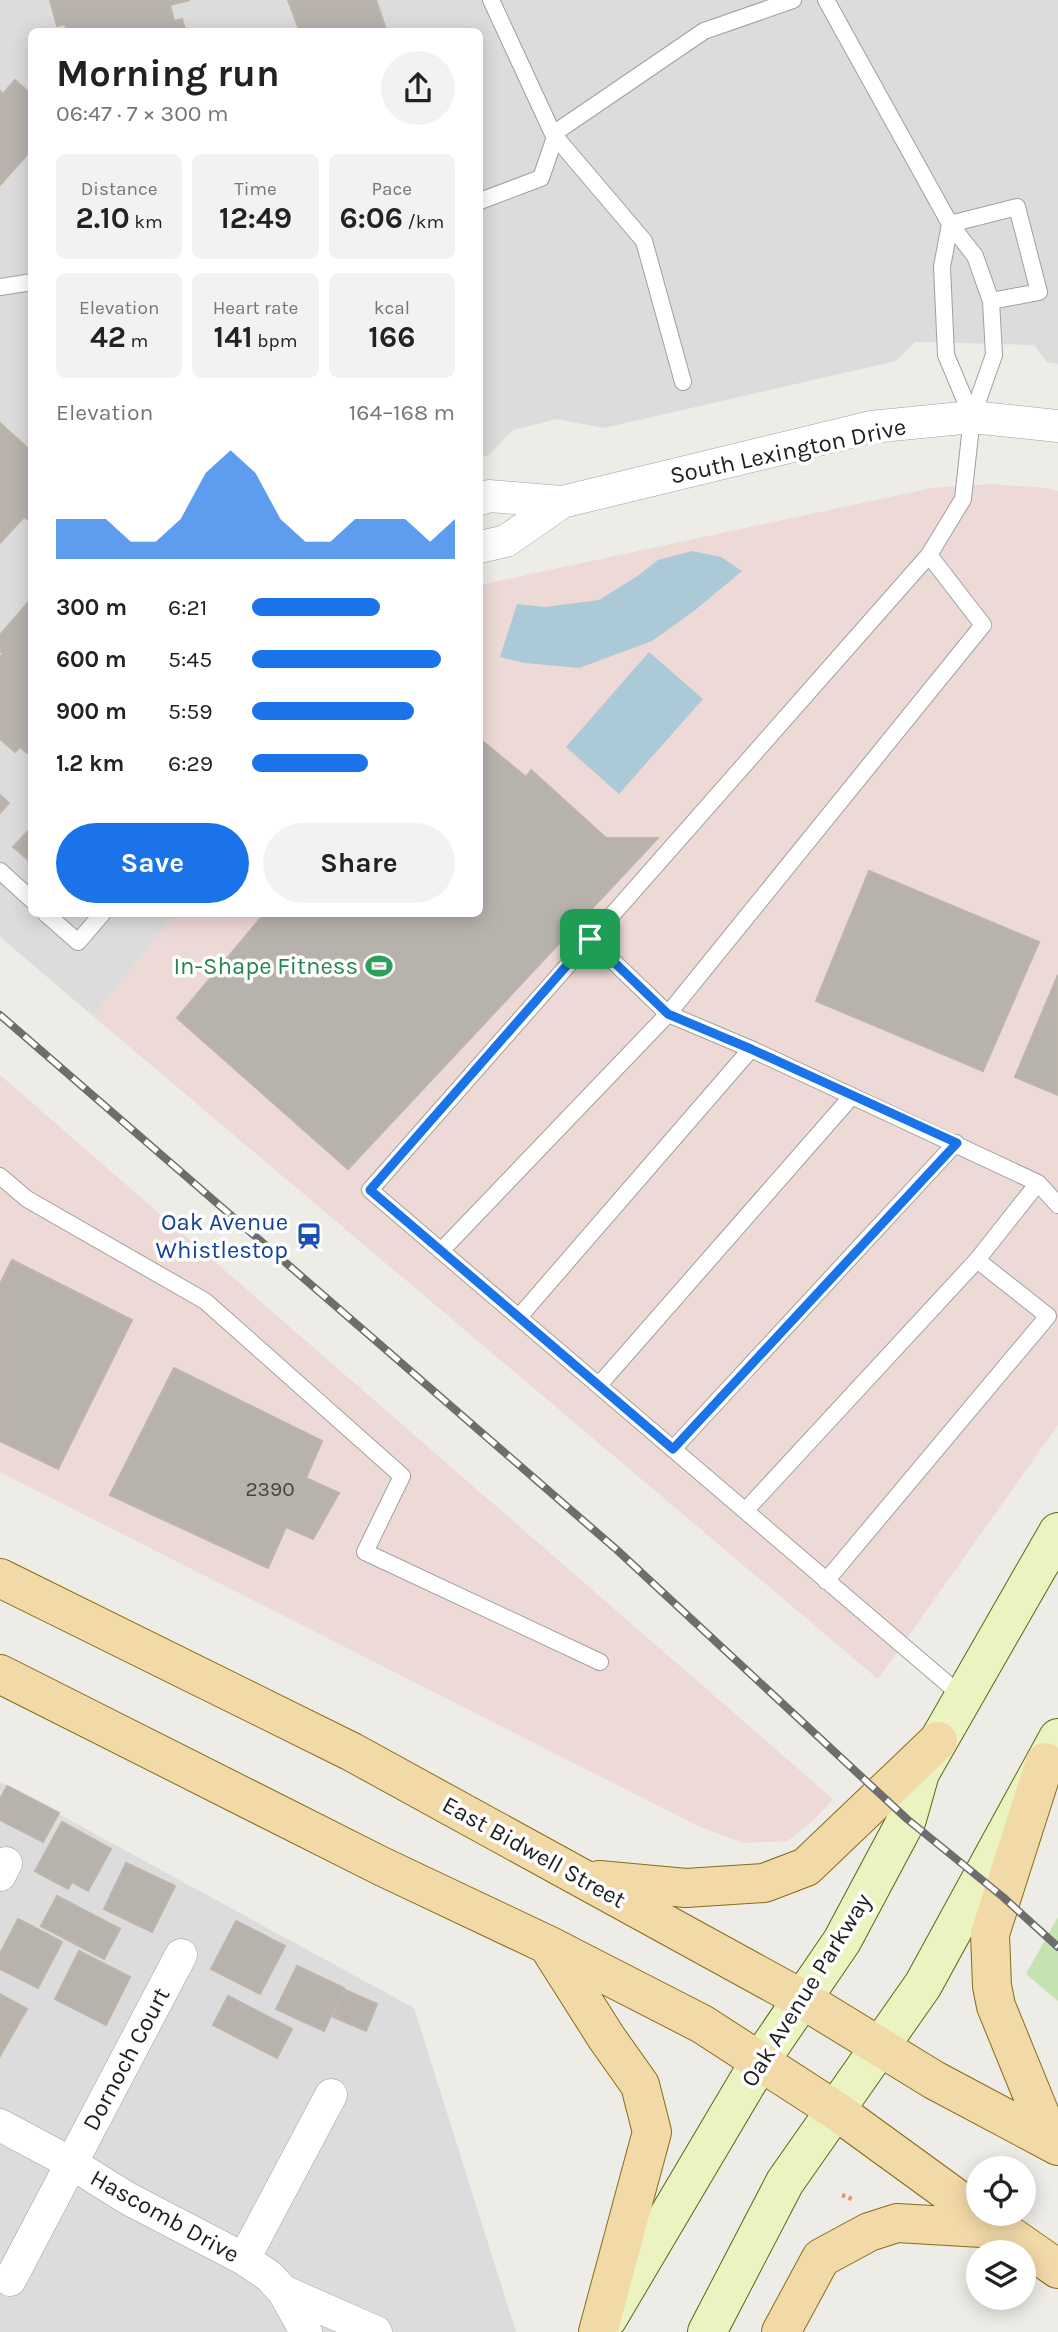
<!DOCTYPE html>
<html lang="en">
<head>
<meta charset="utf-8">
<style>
  :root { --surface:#fff; --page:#f2f2f2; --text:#222; --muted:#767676; --accent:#1a73e8 }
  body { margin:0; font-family:Karla,sans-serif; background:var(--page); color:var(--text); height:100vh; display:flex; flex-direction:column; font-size:26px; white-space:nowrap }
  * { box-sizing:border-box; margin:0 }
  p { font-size:23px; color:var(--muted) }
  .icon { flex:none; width:38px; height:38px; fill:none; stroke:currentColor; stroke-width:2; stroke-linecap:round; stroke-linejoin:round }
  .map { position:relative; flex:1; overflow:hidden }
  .panel { position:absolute; left:28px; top:28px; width:455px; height:889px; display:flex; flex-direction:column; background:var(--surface); border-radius:10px; box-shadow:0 4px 18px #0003 }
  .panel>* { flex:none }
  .controls { position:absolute; left:966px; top:2156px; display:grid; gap:14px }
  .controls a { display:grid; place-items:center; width:70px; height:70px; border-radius:50%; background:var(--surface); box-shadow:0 4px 18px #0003; font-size:35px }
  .pin { position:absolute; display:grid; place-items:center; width:60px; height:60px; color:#fff; margin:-30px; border-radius:14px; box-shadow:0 4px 10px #0006 }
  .round { display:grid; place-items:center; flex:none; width:74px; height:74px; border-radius:37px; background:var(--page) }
  .headline { display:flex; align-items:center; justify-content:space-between; height:119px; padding:0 28px }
  h1 { font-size:38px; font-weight:700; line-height:52px }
  .metrics { display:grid; grid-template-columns:repeat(3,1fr); gap:10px; height:119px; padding:7px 28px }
  .metrics div { display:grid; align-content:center; border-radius:10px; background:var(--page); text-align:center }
  .metrics b { font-size:30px; font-weight:700 }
  .metrics small { font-size:19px; font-weight:400 }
  .metrics p { font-size:19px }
  .chart { height:196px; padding:14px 28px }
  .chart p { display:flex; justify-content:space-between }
  .chart svg { width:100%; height:126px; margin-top:7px; fill:var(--accent); opacity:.7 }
  .primary-button { display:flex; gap:14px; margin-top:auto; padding:14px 28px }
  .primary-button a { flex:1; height:80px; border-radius:42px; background:var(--accent); color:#fff; font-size:28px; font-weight:700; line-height:80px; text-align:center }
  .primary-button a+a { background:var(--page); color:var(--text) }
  ul { padding:0 28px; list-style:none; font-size:23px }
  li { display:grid; grid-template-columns:112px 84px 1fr; align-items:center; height:52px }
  li i { height:18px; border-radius:9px; background:var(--accent) }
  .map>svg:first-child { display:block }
  .residential { fill:#dddcdc }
  .commercial { fill:#eddad7 }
  .grass { fill:#c5e3b1 }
  .water { fill:#abc9d7 }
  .building { fill:#b7b2ac; stroke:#beb5aa; stroke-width:2 }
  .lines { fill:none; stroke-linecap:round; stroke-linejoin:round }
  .lane-casing { stroke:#a0a0a0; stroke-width:18 }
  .street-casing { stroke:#a0a0a0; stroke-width:33 }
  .secondary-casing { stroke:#586a11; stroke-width:40 }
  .primary-casing { stroke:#896d11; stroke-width:40 }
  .path { stroke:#ea917b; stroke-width:4.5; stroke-dasharray:3.5 3.5; stroke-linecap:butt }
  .lane { stroke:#fff; stroke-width:16 }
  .street { stroke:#fff; stroke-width:32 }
  .secondary { stroke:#ebf3c0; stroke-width:38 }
  .primary { stroke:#f2d9a8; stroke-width:38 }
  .rail-casing { stroke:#6d6d6d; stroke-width:8 }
  .rail { stroke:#fff; stroke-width:5; stroke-dasharray:16; stroke-linecap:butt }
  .route-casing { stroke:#fff; stroke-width:14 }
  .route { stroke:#1a73e8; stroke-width:9 }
  .labels { text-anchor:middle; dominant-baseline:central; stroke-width:7; stroke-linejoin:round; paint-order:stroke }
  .number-label { font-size:21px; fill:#454442 }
  .street-label { font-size:24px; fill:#1f1f1f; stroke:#fff }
  .leisure-label { font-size:24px; fill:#27864d; stroke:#fff; text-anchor:end }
  .transit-label { font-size:24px; fill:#164399; stroke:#fff; text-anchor:end }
</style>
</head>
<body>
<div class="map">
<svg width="1058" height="2332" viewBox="0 0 1058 2332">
  <rect width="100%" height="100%" fill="#eeece6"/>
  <path class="residential" d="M0 0H1058V364L1047 362 1034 345 915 342 896 361 604 428 557 419 513 430 489 455 480 458V32H32V914H175L93 1016 0 937Z
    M0 1782 414 2008 516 2332H0Z"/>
  <path class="commercial" d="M991 484 1047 488 1058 491V1425L878 1679 93 1016 175 914H480V585L932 488Z
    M0 1075 833 1799 815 1819 788 1841 743 1843 698 1826 0 1472Z"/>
  <path class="grass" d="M1058 1917V2001L1026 1974Z"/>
  <path class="water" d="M692 551 721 557 742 571 694 611 652 641 579 668 525 663 500 657 517 604 545 607 599 600 639 575 658 560Z
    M649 652 703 699 619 794 566 747Z"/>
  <path class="building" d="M50 0H190L170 5 174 21 182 19 186 32H67L65 24 57 26Z
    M288 0H376L387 32H300Z
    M15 80 32 95V149L0 185V91L3 94Z
    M0 423 32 452V523L24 517 0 543Z
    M30 600 32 602V757L20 747 15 752 0 739V657L3 654 0 651V635Z
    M480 739 526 777 531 770 606 838H658L348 1169 177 1018 264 914H480Z
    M0 795 9 803 0 813Z
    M32 827V863L13 847Z
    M869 871 1039 942 983 1071 816 1001Z
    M1058 975V1095L1015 1077Z
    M12 1260 132 1320 58 1469 0 1441V1284Z
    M174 1368 322 1441 306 1478 339 1493 313 1539 286 1527 268 1568 110 1495Z
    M7 1786 59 1813 43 1842 0 1820V1799Z
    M62 1822 111 1849 88 1891 72 1882 68 1889 35 1871Z
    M126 1863 175 1886 152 1932 104 1909Z
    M57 1896 120 1929 104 1959 41 1926Z
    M18 1919 62 1942 38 1988 0 1969V1954Z
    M236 1921 285 1946 260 1994 211 1969Z
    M79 1951 130 1977 106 2025 55 1999Z
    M297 1966 344 1988 324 2031 276 2009Z
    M345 1990 377 2004 366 2031 333 2017Z
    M0 1994 27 2009 0 2056Z
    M228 1996 292 2029 277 2058 213 2025Z"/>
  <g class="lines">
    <g class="lane-casing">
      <path id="lane" d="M491 0 553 134 704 31 793 0
        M826 0 950 224 1017 207 1039 292 991 301
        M553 134 644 241 683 382
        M480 201 541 178 555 137
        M0 287 32 282
        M0 871 32 900
        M46 914 78 942 102 914
        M590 939 668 1014 751 1049 1038 1183
        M0 1176 27 1199 205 1301 402 1476 365 1552 600 1662
        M441 1251 668 1014 983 625 929 555
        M519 1317 751 1049
        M599 1385 852 1096
        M673 1449 956 1143
        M745 1511 977 1260
        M826 1581 1048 1316 977 1260 1038 1183 1058 1205
        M963 1697 370 1190 929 555 963 499 972 417 994 355 991 301 975 256 950 224 942 267 946 355 972 417"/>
    </g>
    <g class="street-casing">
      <path id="street" d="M480 499 489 496 562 502 871 427 972 417 1058 426
        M480 547 506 541 562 502
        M0 1875 6 1863
        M0 2125 71 2163 127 2198 244 2259 269 2276 283 2291 306 2332
        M244 2259 331 2095
        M10 2280 181 1955
        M283 2291 376 2332"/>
    </g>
    <g class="secondary-casing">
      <path id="secondary" d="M608 2318 760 2061 842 1941 907 1819 920 1773 1058 1532
        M707 2332 785 2182 923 1985 1058 1738"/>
    </g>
    <g class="primary-casing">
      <path id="primary" d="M0 1578 352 1752 802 1999 934 2080 1058 2146
        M0 1674 381 1866 548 1945 702 2024 835 2110 978 2214
        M1045 1762 990 1934 992 1986 996 2006 1051 2141
        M599 1880 686 1888 764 1883 806 1867 938 1741
        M549 1947 606 2037 640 2085 652 2132 598 2332
        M979 2214 1058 2269
        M781 2332 821 2258 869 2232 897 2223 999 2229"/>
    </g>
    <path class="path" d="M842 2195 854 2200"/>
    <use href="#lane" class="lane"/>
    <use href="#street" class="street"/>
    <use href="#secondary" class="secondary"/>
    <use href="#primary" class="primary"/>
    <g class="rail-casing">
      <path id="rail" d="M0 1015 617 1550 907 1819 1003 1897 1058 1947"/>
    </g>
    <use href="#rail" class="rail"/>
  </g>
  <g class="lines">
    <g class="route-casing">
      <path id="route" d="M590 939 668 1014 751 1049 957 1143 673 1449 370 1190Z"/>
    </g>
    <use href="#route" class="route"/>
  </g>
  <defs>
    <g id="stadium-bare" transform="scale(2.1)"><path d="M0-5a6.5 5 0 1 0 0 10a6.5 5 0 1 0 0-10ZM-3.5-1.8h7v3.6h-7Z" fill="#2e9e5b" stroke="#fff" stroke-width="2.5" paint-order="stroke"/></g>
    <g id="station-bare" transform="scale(2.1)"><path d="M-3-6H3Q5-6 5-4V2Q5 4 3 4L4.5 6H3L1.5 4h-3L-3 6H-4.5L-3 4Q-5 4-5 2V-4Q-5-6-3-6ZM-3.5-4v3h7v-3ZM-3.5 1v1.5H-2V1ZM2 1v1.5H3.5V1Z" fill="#1a4fb4" stroke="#fff" stroke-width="2.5" paint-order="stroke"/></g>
  </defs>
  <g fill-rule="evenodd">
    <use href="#stadium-bare" x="379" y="966"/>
    <use href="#station-bare" x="309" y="1236"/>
  </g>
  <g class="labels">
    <g class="number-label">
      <text x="270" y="1489">2390</text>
    </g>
    <g class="street-label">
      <text transform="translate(788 451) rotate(-12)">South Lexington Drive</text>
      <text transform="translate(534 1852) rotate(29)">East Bidwell Street</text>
      <text transform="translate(806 1990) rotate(-58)">Oak Avenue Parkway</text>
      <text transform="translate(126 2059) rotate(-62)">Dornoch Court</text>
      <text transform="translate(165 2216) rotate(29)">Hascomb Drive</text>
    </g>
    <g class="leisure-label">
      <text x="358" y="966">In-Shape Fitness</text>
    </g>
    <g class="transit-label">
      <text x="288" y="1222">Oak Avenue<tspan x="288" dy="28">Whistlestop</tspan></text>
    </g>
  </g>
</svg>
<div class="controls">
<a><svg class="icon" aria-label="locate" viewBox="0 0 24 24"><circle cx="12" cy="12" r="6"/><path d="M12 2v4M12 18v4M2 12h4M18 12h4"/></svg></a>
<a><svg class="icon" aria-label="layers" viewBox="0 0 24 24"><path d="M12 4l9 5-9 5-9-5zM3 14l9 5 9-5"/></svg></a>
</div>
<div class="pin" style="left:590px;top:939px;background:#1e9e55"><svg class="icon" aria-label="arrive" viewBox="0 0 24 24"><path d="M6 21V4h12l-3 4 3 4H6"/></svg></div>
<section class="panel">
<div class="headline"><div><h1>Morning run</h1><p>06:47 · 7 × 300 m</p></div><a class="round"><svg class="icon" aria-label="share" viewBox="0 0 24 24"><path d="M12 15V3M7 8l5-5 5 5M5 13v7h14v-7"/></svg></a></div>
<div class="metrics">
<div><p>Distance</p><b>2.10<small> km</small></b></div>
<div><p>Time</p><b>12:49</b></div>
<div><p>Pace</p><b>6:06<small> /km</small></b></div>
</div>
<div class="metrics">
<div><p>Elevation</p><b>42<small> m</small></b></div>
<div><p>Heart rate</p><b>141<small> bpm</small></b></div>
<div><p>kcal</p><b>166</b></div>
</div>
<div class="chart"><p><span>Elevation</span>164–168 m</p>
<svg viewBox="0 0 160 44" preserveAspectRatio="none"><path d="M0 44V30L10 30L20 30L30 38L40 38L50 30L60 14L70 6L80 14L90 30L100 38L110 38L120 30L130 30L140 30L150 38L160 30V44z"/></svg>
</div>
<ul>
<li><b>300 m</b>6:21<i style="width:63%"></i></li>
<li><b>600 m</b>5:45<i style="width:93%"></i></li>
<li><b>900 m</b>5:59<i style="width:80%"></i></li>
<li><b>1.2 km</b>6:29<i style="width:57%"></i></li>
</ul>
<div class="primary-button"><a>Save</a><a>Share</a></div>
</section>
</div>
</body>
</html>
